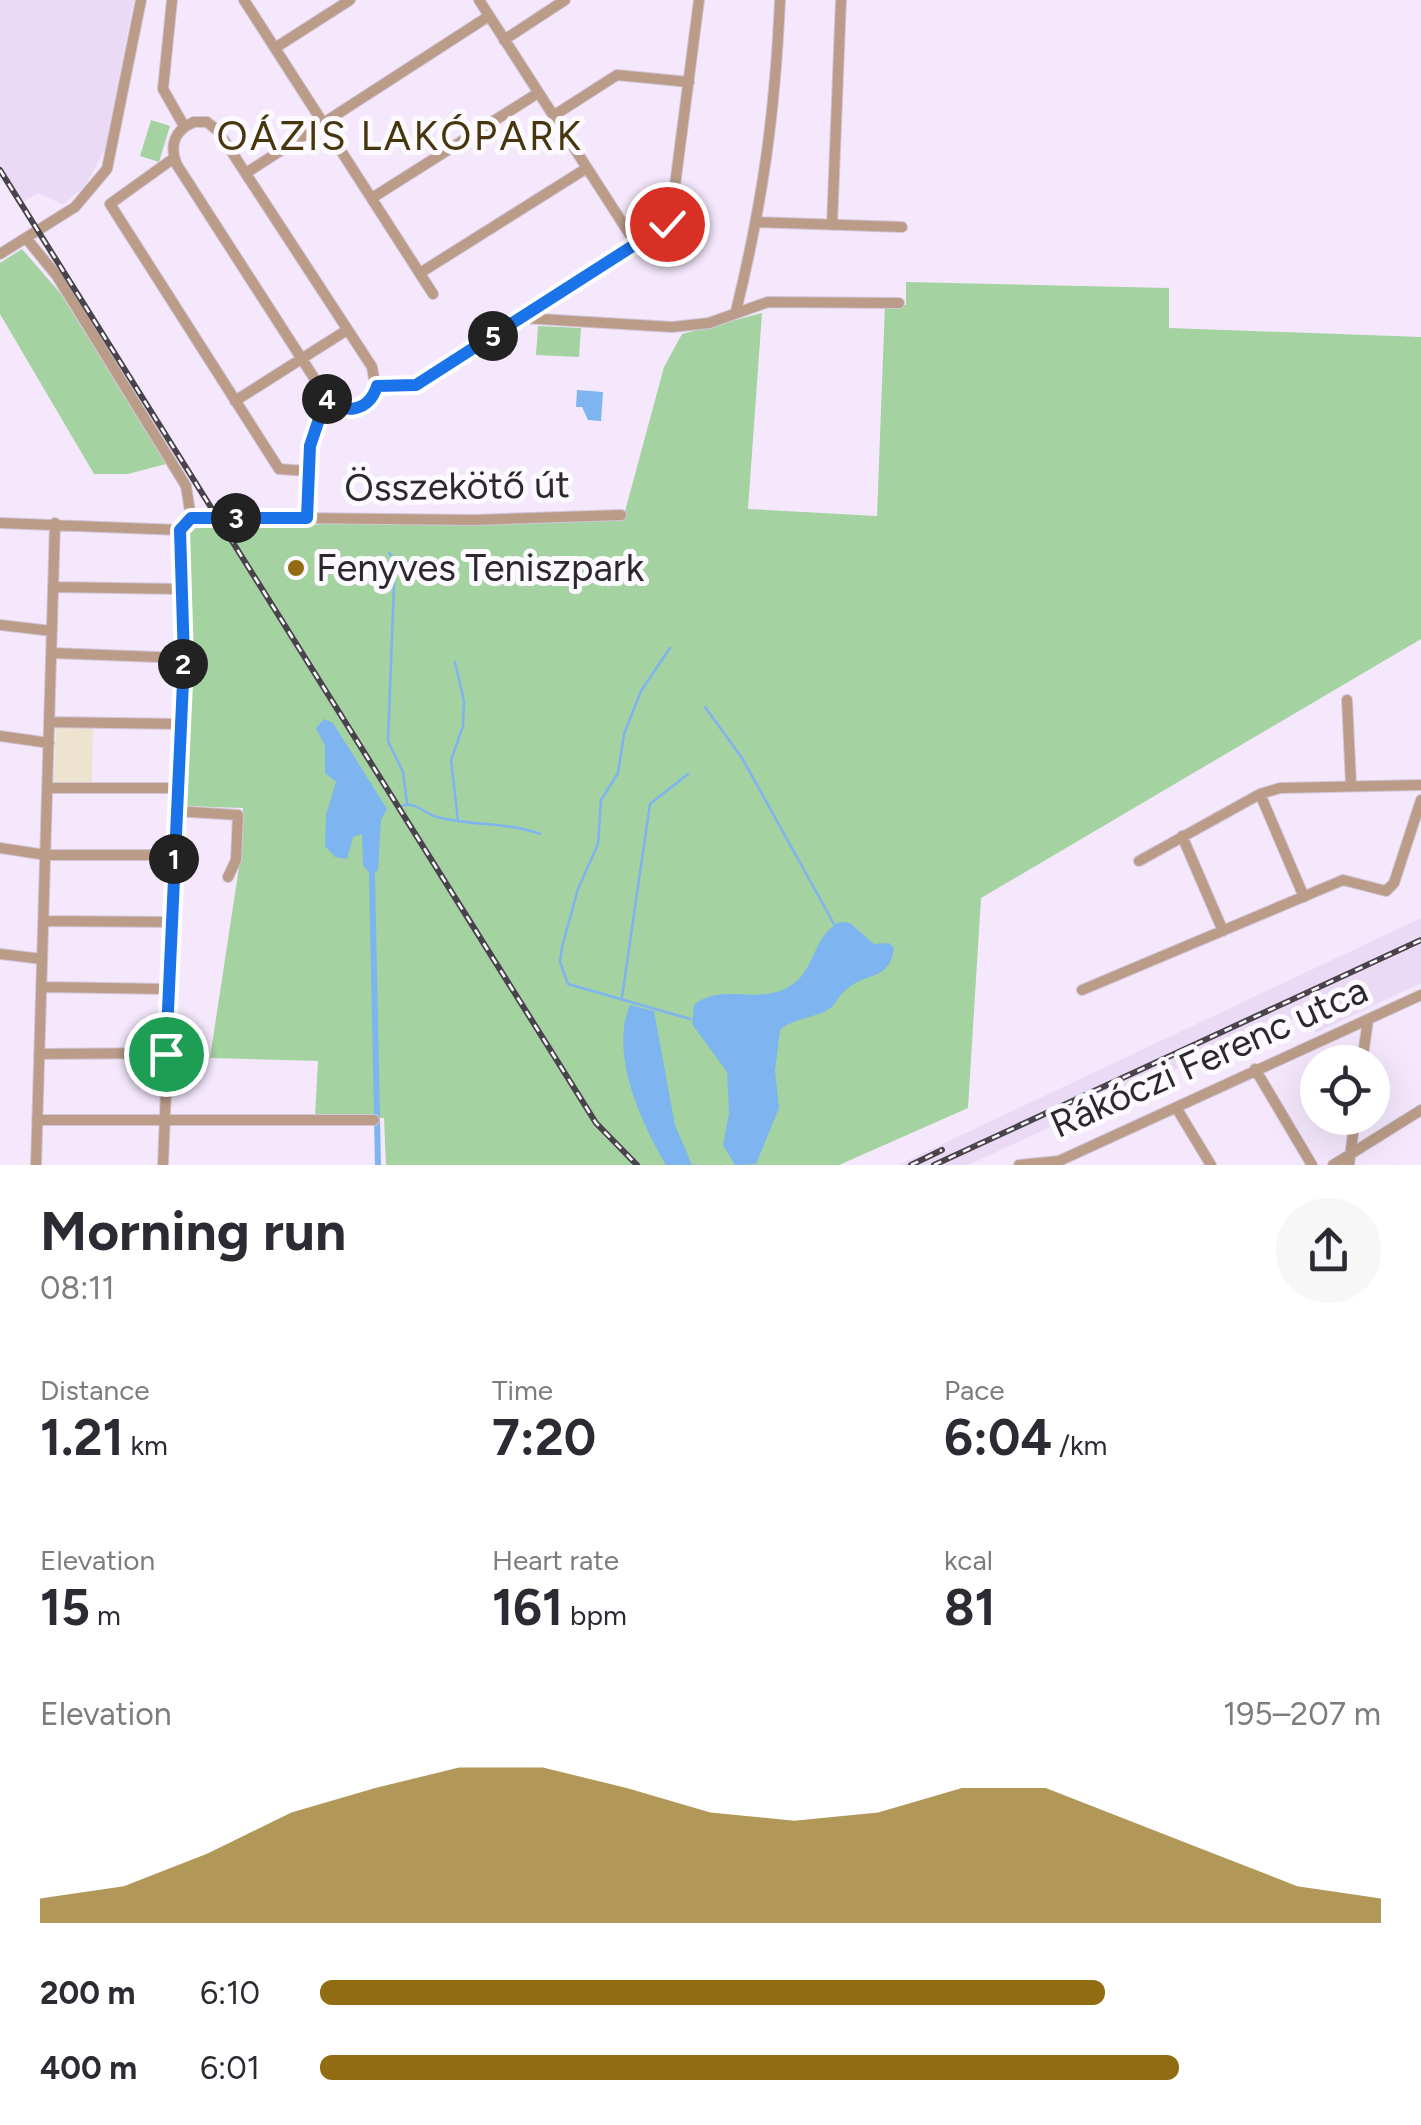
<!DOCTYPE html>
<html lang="en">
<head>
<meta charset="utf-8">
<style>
  :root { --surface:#fff; --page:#f7f7f7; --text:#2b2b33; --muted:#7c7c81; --accent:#916c12 }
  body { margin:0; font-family:Figtree,sans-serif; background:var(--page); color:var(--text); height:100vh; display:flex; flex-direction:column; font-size:38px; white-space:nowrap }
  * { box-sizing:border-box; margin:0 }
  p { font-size:32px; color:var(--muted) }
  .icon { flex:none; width:55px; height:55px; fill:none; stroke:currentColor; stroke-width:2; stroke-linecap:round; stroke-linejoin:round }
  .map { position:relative; height:1165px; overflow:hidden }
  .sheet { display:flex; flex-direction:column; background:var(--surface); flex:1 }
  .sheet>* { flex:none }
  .fabs { position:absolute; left:1300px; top:1045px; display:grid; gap:20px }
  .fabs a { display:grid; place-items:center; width:90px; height:90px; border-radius:50%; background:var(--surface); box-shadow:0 10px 40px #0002; font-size:50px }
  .pin { position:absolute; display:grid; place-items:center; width:85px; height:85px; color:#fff; margin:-42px; border:5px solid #fff; border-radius:50%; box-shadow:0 2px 10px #0007 }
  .km { position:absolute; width:50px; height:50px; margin:-25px; border-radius:50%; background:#222; color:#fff; font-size:28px; line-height:50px; text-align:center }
  .round { display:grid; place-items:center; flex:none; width:105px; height:105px; border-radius:52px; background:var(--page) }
  .head { display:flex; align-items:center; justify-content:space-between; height:170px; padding:0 40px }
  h1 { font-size:55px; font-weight:700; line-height:75px }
  .figures { display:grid; grid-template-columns:repeat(3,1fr); gap:15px; height:170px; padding:10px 40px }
  .figures div { display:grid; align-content:center }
  .figures b { font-size:50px; font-weight:700 }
  .figures small { font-size:28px; font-weight:400 }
  .figures p { font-size:28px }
  .chart { height:280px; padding:20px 40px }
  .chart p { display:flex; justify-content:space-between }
  .chart svg { width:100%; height:180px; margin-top:10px; fill:var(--accent); opacity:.7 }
  ul { padding:0 40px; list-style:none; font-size:32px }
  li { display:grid; grid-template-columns:160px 120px 1fr; align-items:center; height:75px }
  li i { height:25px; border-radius:12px; background:var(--accent) }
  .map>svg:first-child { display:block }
  .built { fill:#ebdaf5 }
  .education { fill:#ede3ce }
  .green { fill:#a4d2a1 }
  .water { fill:#7eb4ef }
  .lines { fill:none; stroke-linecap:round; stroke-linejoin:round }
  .stream { stroke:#7eb4ef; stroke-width:2.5 }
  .canal { stroke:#7eb4ef; stroke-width:6 }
  .minor-casing { stroke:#d1c5d8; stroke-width:12 }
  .minor { stroke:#ba9c88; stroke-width:10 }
  .rail-casing { stroke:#49434c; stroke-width:6 }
  .rail { stroke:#fcfafe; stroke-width:2.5; stroke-dasharray:8; stroke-linecap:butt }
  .route-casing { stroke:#fff; stroke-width:20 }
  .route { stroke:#1a73e8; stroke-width:12 }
  .poi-dot { fill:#916c12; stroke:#fcfafe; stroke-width:4 }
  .labels { text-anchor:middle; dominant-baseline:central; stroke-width:10; stroke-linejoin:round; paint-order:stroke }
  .street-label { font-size:38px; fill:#2d282f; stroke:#fcfafe }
  .poi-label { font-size:38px; fill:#2d282f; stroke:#fcfafe; text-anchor:start }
  .neighbourhood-label { font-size:40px; letter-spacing:2.5px; fill:#46350d; stroke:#fcfafe }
</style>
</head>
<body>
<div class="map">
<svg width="1421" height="1165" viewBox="0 0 1421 1165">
  <rect width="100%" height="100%" fill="#f5e8fd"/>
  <path class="built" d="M0 0H134L105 148 86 185 63 205 38 193 23 202 0 166Z
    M1421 918V983L1316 1033 1307 1014 1250 1035 968 1165H898Z"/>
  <path class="education" d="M56 728H93L92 782H54Z"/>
  <path class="green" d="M151 120 170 126 159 162 140 156Z
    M22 249 61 294 166 464 128 474H94L0 314V263Z
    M906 282 1169 288V328L1421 337V639L981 898 968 1108 839 1165H386L384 1118 315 1116 318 1061 210 1058 241 854 243 808 184 806 187 684 184 537 192 524 314 525 363 518 624 515 664 367 682 334 762 313 748 509 877 516 885 304 906 305Z
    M538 326 581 328 579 357 536 355Z"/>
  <path class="water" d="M577 390 603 392 601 421 588 420 582 407H576Z
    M324 719 333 723 387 809 381 820 378 870 372 875 363 866 362 834 353 837 347 859 335 857 325 846 326 815 336 782 325 773V746L316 728Z
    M840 922 850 923 874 944 889 943 894 948C890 980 868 972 848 988 839 994 836 1006 826 1011 810 1019 794 1018 780 1030L775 1071 779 1108 756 1164 735 1165 723 1145 729 1114 727 1072 692 1024 694 1005C720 983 757 1004 787 988 817 972 811 936 840 922Z
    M630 1005 654 1011 675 1125 692 1165H666C641 1123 609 1053 630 1005Z"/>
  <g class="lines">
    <path class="stream" d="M389 553 395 560 388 741 403 772 407 803
      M670 648 641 691 624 734 618 773 601 800 598 844 578 889 562 947 560 962 568 984 690 1019
      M455 662 464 701 463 726 451 760 458 820
      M705 707 742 758 834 924
      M401 806C416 801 423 813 437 817 472 826 507 822 540 834
      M622 997 650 804 688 774"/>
    <path class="canal" d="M372 875 378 1165"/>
    <g class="minor-casing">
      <path id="minor" d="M172 0 163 89 184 126
        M244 0 433 294
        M479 0 636 244
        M504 40 565 0
        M275 48 350 0
        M553 116 617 75 689 82
        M194 122H207L218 131 372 367 376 390 362 407 341 409 327 398 177 165C169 146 174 130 194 122Z
        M174 158 110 204 279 469 307 471
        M246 173 489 16
        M372 198 538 93
        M758 222 902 227
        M832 225 841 0
        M26 238 57 276 186 486 191 518
        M0 254 75 207 107 169 141 0
        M420 273 587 168
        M736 311C763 201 775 113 780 0
        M523 318 672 327 709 323 768 302 899 303
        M377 386 416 385 667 224 671 216 699 0
        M235 401 347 330
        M307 518 309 446 327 398
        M0 523 179 530
        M179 530 191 518 215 517 475 520 621 515
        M53 587 180 589
        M0 625 52 631
        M52 653 183 658
        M1347 700 1351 784
        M49 722 179 724
        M0 736 49 743
        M47 788H176
        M1260 794 1304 897
        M175 811 238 815 236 860 228 877
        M1182 836 1223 931
        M0 848 46 855H174
        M1139 861 1260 794 1280 788 1421 785
        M44 921 172 922
        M0 954 42 959
        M43 987 167 989
        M1082 990 1343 880 1386 891 1394 883 1421 800
        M39 1054 166 1053
        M1362 1062 1368 1020
        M1255 1069 1312 1165
        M1177 1109 1211 1165
        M37 1120H374
        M36 1165 55 523
        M163 1165 183 660 179 530
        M1019 1165 1059 1161 1421 995
        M1333 1165 1421 1110
        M1349 1165 1355 1118"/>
    </g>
    <use href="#minor" class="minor"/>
    <g class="rail-casing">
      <path id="rail" d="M0 170 596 1123 637 1165
        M911 1165 942 1150
        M934 1165 1421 940"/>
    </g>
    <use href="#rail" class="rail"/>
  </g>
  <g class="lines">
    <g class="route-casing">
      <path id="route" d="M166 1054 184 660 180 530 191 518H307L310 446 326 398C345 416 369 411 377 386L416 385 667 224"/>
    </g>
    <use href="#route" class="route"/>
  </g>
  <circle class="poi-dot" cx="296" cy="568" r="10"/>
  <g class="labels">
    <g class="street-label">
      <text transform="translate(457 486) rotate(-1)">Összekötő út</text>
      <text transform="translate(1209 1057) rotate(-24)">Rákóczi Ferenc utca</text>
    </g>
    <g class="poi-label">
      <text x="316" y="568">Fenyves Teniszpark</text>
    </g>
    <g class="neighbourhood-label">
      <text x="400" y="136">OÁZIS LAKÓPARK</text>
    </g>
  </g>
</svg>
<div class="fabs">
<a><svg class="icon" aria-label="locate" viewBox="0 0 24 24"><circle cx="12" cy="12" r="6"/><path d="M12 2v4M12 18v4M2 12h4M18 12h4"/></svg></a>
</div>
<div class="pin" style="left:166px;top:1054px;background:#1e9e55"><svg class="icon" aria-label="arrive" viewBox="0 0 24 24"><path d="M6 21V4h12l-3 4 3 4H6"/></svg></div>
<div class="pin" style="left:667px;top:224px;background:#d93025"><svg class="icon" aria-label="check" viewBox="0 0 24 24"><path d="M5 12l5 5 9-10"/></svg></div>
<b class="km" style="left:174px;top:859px">1</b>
<b class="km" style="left:183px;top:664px">2</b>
<b class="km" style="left:236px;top:518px">3</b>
<b class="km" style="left:327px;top:399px">4</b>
<b class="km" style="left:493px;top:336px">5</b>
</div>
<section class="sheet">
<div class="head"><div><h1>Morning run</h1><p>08:11</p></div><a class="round"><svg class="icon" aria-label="share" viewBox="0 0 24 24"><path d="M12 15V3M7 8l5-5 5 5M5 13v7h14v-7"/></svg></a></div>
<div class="figures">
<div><p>Distance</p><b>1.21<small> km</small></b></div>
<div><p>Time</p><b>7:20</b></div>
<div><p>Pace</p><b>6:04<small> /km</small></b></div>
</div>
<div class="figures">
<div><p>Elevation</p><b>15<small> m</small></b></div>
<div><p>Heart rate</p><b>161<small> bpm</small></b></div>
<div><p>kcal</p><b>81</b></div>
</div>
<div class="chart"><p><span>Elevation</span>195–207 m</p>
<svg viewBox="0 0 160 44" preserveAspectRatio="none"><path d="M0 44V38L10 35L20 27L30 17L40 11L50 6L60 6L70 11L80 17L90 19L100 17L110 11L120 11L130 19L140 27L150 35L160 38V44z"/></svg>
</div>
<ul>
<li><b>200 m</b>6:10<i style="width:74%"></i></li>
<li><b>400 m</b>6:01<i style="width:81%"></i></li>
</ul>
</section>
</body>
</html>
